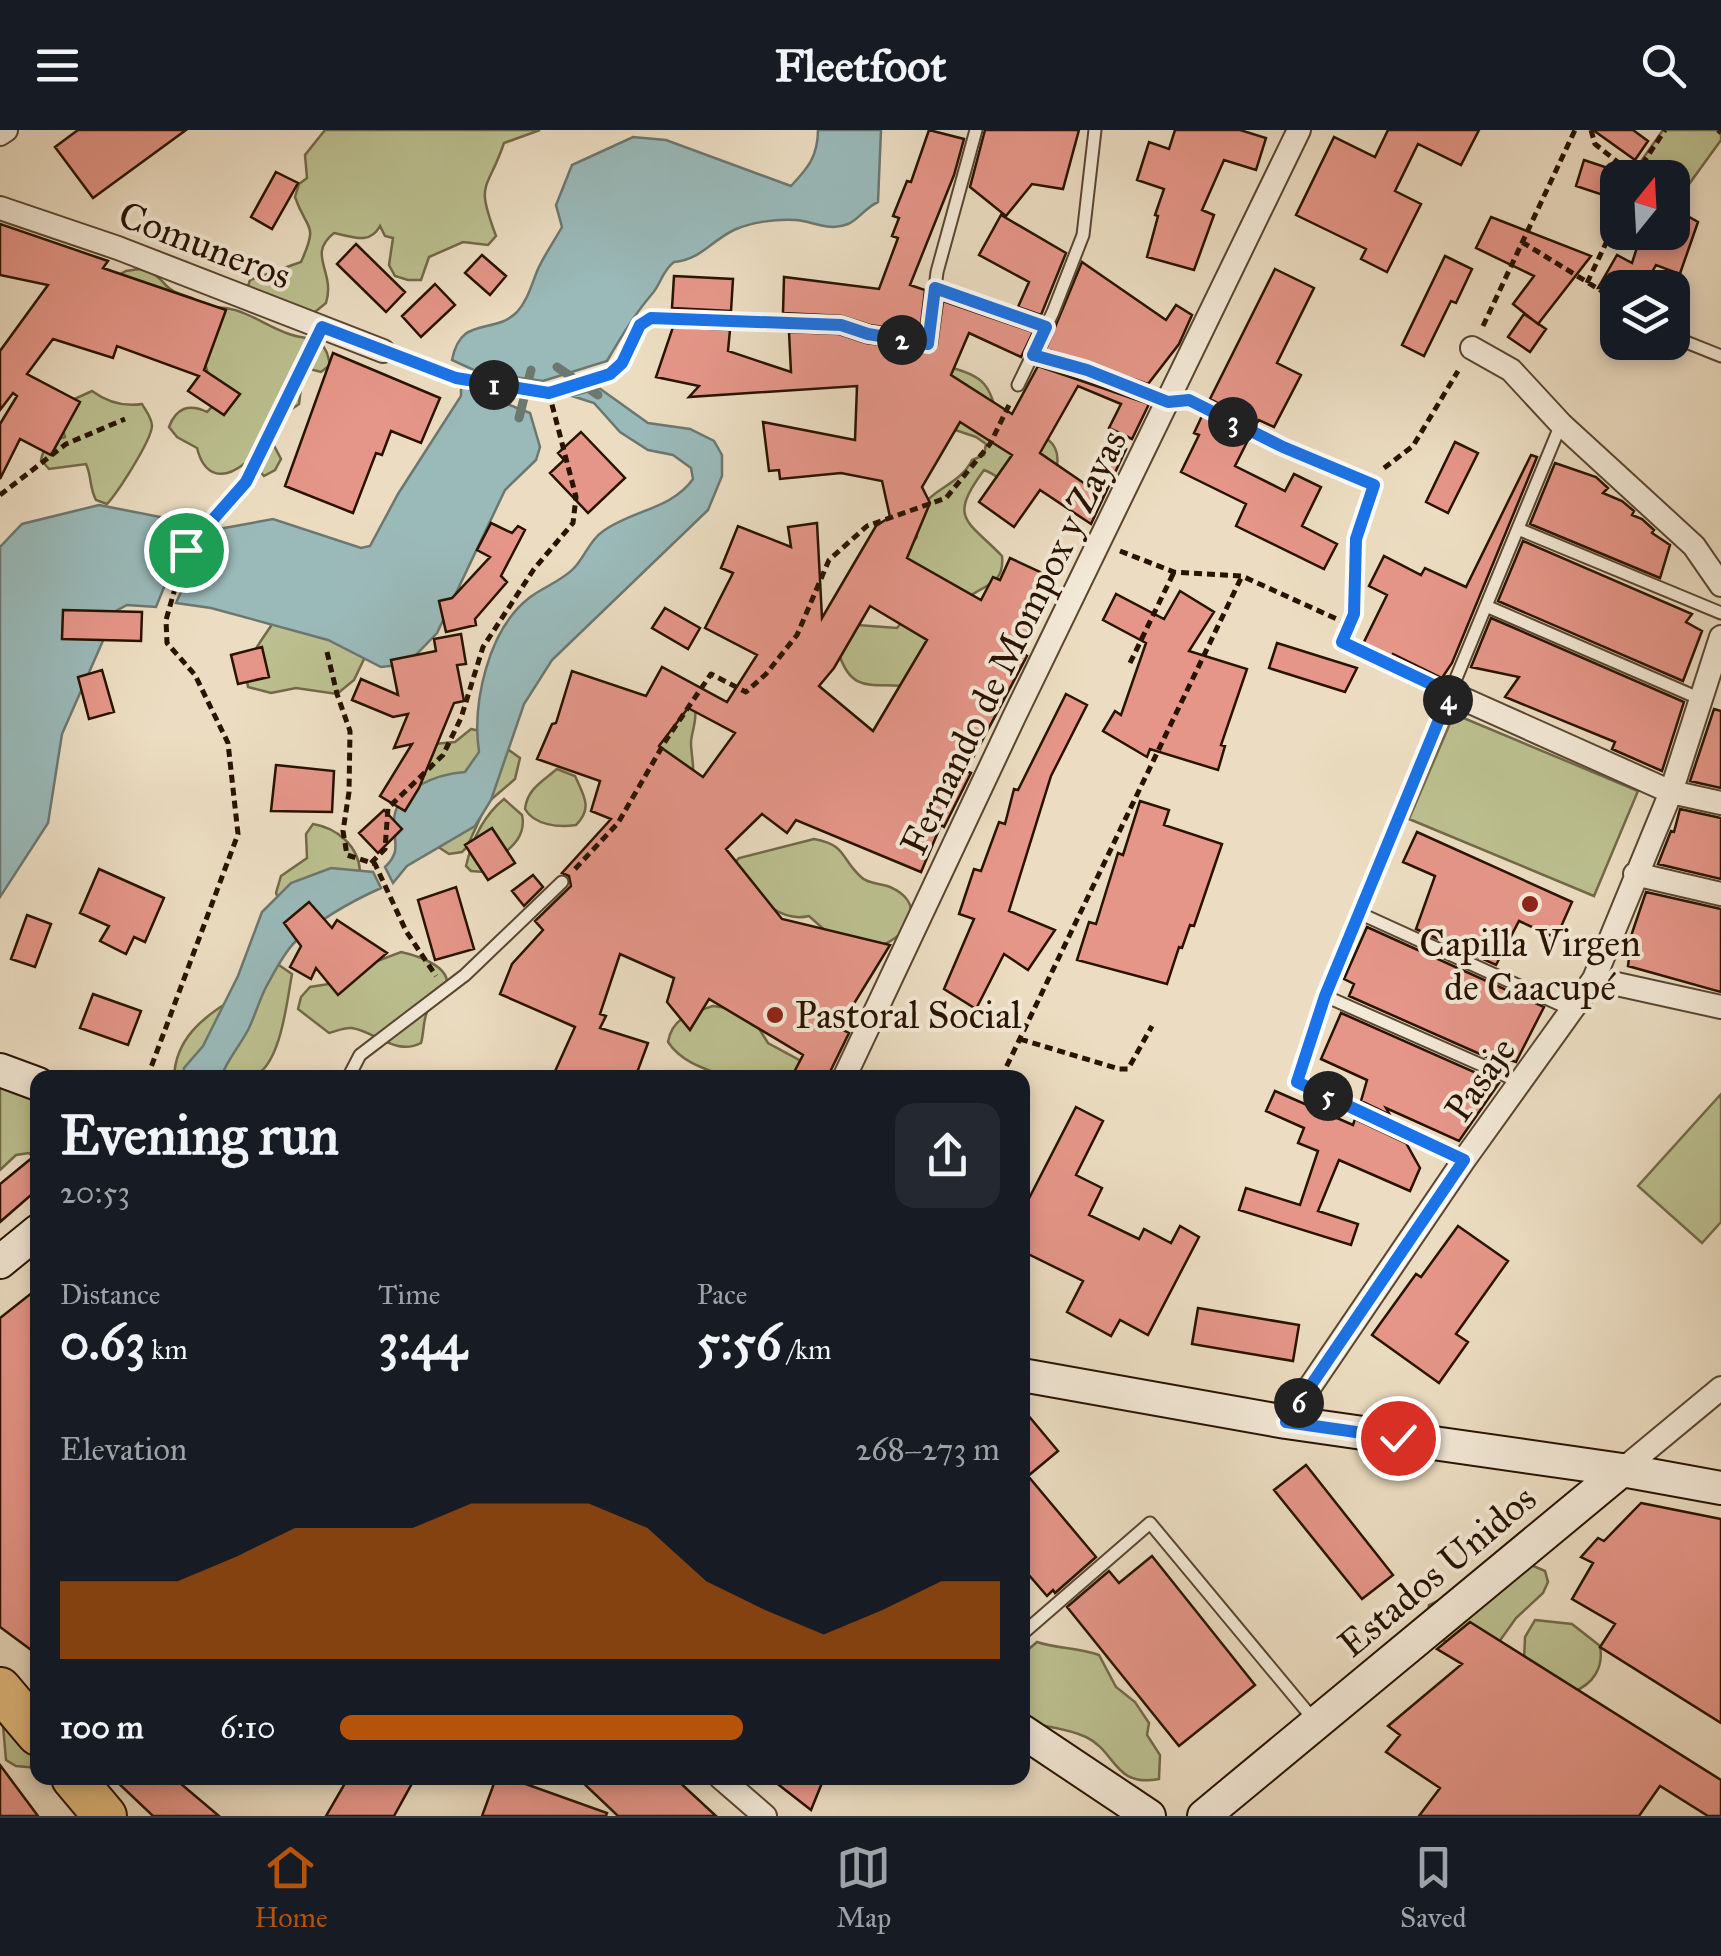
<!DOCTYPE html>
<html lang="en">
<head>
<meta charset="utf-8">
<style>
  :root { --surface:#171b24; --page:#242831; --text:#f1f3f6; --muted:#9ea1a6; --line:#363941; --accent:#b45309 }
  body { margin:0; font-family:"IM FELL Great Primer",serif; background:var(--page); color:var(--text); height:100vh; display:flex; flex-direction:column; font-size:38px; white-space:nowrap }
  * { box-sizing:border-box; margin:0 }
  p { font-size:32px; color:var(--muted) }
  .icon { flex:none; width:55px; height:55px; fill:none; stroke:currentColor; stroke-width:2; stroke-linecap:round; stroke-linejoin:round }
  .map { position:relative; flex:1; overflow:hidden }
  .side { position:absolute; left:30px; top:940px; width:1000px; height:715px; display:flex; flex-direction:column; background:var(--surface); border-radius:20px; box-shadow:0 5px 15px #0003 }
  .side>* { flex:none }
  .needle { width:65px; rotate:18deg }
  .fabs { position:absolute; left:1600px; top:30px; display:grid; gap:20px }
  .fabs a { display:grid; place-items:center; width:90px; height:90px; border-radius:20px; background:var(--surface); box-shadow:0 5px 15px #0003; font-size:50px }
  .pin { position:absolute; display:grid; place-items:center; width:85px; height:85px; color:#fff; margin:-42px; border:5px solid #fff; border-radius:50%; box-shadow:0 2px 10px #0007 }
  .km { position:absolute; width:50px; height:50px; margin:-25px; border-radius:50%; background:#222; color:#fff; font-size:28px; line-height:50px; text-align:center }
  .round { display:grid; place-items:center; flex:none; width:105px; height:105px; border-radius:20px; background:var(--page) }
  .summary { display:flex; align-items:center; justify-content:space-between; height:170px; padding:0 30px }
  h1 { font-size:55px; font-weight:700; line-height:75px }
  .metrics { display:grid; grid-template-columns:repeat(3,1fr); gap:15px; height:170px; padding:10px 30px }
  .metrics div { display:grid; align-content:center }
  .metrics b { font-size:50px; font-weight:700 }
  .metrics small { font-size:28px; font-weight:400 }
  .metrics p { font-size:28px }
  .chart { height:280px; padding:20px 30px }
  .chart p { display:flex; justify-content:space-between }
  .chart svg { width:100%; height:180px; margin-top:10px; fill:var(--accent); opacity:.7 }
  ul { padding:0 30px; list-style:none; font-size:32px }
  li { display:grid; grid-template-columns:160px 120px 1fr; align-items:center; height:75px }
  li i { height:25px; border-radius:12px; background:var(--accent) }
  header { display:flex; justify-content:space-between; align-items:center; height:130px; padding:0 30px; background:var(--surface); font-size:45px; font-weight:700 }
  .tabs { display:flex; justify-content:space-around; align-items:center; height:140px; border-top:2px solid var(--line); background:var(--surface); font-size:28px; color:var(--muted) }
  .tabs a { display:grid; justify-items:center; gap:5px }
  .tabs .active { color:var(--accent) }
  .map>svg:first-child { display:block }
  .green { fill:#bcc090; stroke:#726948; stroke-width:2.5 }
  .water { fill:#9ababa; stroke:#6c7770; stroke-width:2.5 }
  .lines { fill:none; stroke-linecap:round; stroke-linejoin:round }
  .stream { stroke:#6c7770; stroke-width:9 }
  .building { fill:#e69689; stroke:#281200; stroke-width:2.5; fill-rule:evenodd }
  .lane-casing { stroke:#594530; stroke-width:15 }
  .street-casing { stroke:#594530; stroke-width:26 }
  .secondary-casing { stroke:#281200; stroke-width:36 }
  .highway-casing { stroke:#281200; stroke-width:46 }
  .path { stroke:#281200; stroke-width:5; stroke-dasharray:8 5; stroke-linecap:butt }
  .lane { stroke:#f3e9d7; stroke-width:11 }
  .street { stroke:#f3e9d7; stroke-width:22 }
  .secondary { stroke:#f3e9d7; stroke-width:32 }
  .highway { stroke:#e6be81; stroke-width:42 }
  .route-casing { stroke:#fff; stroke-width:20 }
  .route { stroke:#1a73e8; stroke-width:12 }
  .poi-dot { fill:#8f2418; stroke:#f3e9d7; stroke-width:4 }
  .labels { text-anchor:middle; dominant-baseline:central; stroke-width:8; stroke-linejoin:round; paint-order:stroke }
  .street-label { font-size:38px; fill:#281200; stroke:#f3e9d7 }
  .poi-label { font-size:38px; fill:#281200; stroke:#f3e9d7 }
</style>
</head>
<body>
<header><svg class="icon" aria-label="menu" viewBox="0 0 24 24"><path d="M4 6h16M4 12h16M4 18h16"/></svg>Fleetfoot<svg class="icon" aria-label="search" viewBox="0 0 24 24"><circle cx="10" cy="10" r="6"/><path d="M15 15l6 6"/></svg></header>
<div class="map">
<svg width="1721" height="1686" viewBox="0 0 1721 1686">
  <rect width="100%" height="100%" fill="#ecddc2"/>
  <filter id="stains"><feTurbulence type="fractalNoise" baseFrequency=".002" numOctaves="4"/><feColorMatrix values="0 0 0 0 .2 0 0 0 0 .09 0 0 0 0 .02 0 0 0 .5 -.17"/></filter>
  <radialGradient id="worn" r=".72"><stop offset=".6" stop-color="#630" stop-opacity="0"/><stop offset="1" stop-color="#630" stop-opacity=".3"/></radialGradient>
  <path class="green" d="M325 0H540L504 13C487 63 475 50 496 106L488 115 463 112 429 127 421 150H408L395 146 389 135 393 108 385 106 380 96C370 115 353 107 334 103 306 125 336 141 326 173L315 182 291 192 246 162 250 150 301 132C319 92 307 102 295 67L299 54 307 48 305 25Z
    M1663 0H1718L1721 3V10L1676 72 1673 70 1672 48 1638 47 1632 44Z
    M139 139C165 145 161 156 175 162 188 168 195 166 205 178 241 173 259 194 289 204 299 208 311 207 320 213 327 219 328 226 330 235L321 242 298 236 302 249 299 274C288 283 277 283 267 293L269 306 281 329 275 340 264 346 256 337 244 334C222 351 204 346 197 318L177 307 169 297C176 278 189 273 207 282L216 273 203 226 115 147 126 141Z
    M948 237C984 245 991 256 998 290 1014 296 1048 302 1055 318 1064 337 1047 367 1025 362 1009 359 999 345 984 340 948 389 966 389 1002 426 1005 456 983 454 965 470 951 482 923 538 911 557 876 551 853 567 839 524L858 495 897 498 922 466 905 430 909 417 917 407C909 360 956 363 972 330L984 325 986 314 976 307 940 295Z
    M92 261C107 272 123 277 142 274 146 281 152 288 152 296 151 311 118 362 107 374L96 370C89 357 92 347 86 334L49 339 41 330C44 315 50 311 65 307L62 296 70 271Z
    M460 445 459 462 408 481 365 527 354 550 337 564 296 558 271 563 248 557C243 533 258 515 271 496L268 483Z
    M686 575 695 579C697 591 692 600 691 612 691 624 694 633 693 646L646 619Z
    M1454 584 1638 661 1594 766 1409 689Z
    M471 599 484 602 520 628 515 649 487 673 467 717 462 722 449 724 417 703 422 657 416 639 434 614 455 612Z
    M557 639 575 646C584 666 593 678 576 695 559 698 534 695 525 679 527 659 543 651 557 639Z
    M504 669 522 685C528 713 500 723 484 742L471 741 466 736C472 710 483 686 504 669Z
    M313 694C337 698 359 716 360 742L279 770 276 763 281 746 307 728 306 704Z
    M814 709C847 715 840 728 861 747 868 754 880 753 890 757 924 772 913 801 885 814L827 802 809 786C775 794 752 759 731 737L739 728Z
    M401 822C419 826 460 839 443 864 438 871 431 874 427 882 423 891 424 903 421 913 396 926 376 902 352 898 344 897 337 901 329 903L298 879 301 867 310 857 329 854 330 849Z
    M276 833 292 844C287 870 281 935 254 946 239 953 193 947 174 948 175 909 203 887 233 869 248 860 262 844 276 833Z
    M713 876 727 878 755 892 768 913 801 931 810 947H720L719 944C699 937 680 930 668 912 672 887 692 883 713 876Z
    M0 951 38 968 37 1031 29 1023 16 1025 0 1040Z
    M1721 964V1092L1702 1113 1638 1056Z
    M1522 1431 1545 1441 1548 1452 1543 1463 1516 1488 1494 1519C1464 1516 1422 1518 1429 1475Z
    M1535 1490 1572 1494 1600 1516C1604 1538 1593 1554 1573 1562L1524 1531 1525 1507Z
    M1037 1512C1058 1519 1077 1517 1099 1525L1116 1557 1135 1572 1149 1593 1147 1605 1160 1625 1159 1649C1114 1658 1116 1621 1086 1607 1065 1597 1043 1597 1023 1591V1524Z
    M37 1586V1638L16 1636 6 1630 3 1595Z"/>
  <path class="water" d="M818 0H881L878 72C866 77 858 90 848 94 829 102 813 91 795 90 776 89 751 92 734 100 711 111 700 130 674 132 662 141 661 154 652 164 634 185 621 207 607 231L543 251 478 242 452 230C461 184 493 206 517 182 528 170 532 153 538 139 545 124 554 111 562 97L556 75 572 35 633 7 666 10 791 56C808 38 818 26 818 0Z
    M461 256 530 283 540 317 536 330 505 360 437 503 407 534 381 537 328 510 211 478 176 473 197 427 219 399 273 389 361 418 370 416 398 364 461 266Z
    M599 258 648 293 690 299 714 311 722 325V346L708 380 552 530 524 574 491 670 475 696 407 736 393 753 385 737C401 722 394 713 394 693 393 659 438 644 465 642L479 622C472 573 488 500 529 468 543 457 562 451 574 438 584 428 590 410 602 402 631 380 671 380 693 349L691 338 673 325 648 320 620 302 594 273 572 266Z
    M99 375 196 394 184 408 156 477 127 475 116 481 62 604 48 693 0 767V417L22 394Z
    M331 738 373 742 381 758C350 772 321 788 296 811 284 822 274 843 266 857 259 871 255 886 248 900 239 917 227 930 221 947L183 948 184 938 203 916 238 846 262 782 291 753Z"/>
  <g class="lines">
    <path class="stream" d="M557 237 598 265
      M519 288 531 240
      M169 417 213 423"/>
  </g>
  <path class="building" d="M78 0H186L93 68 55 17Z
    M929 0 964 9 954 45 910 155 925 160 920 203 870 195 842 186 783 183 784 147 879 159 898 108 892 106 899 88 893 86 907 51 911 52Z
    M985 0H1079L1063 59 1032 54 1006 86 970 57Z
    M1175 0H1240L1266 8 1256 40 1224 30 1202 80 1214 85 1194 140 1147 127 1158 86 1155 85 1164 59 1137 50 1149 12 1169 19Z
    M1388 0H1479L1461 35 1418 14 1395 61 1421 74 1387 142 1361 129 1366 119 1296 85 1334 7 1375 27Z
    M1593 0H1633L1648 11 1635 30Z
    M1584 30 1611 39 1603 65 1576 56Z
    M276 42 298 53 272 99 251 87Z
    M1672 77 1698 92 1676 155 1672 154V141L1656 135 1651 144 1673 158H1598L1617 125 1632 133 1642 102 1672 112Z
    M1001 85 1066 123 1041 185 1018 177 1029 152 979 125Z
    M1491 87 1591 126 1538 194 1513 174 1534 146 1476 118Z
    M0 94 108 131 103 138 226 180 204 240 240 264 224 285 188 261 199 246 117 216 113 228 53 209 27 244 80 272 51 325 20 309 0 349V294L17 266 13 263 0 280V221L48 155 0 145Z
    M356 114 405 162 386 182 337 134Z
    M482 125 506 146 490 165 465 143Z
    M1445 126 1472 139 1456 173 1451 171 1424 226 1402 215Z
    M1082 132 1166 190 1176 175 1192 185 1179 214 1148 254 1046 219Z
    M1275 139 1314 158 1277 233 1301 245 1274 297 1259 290 1257 293 1210 269Z
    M674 146 733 149 731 181 672 178Z
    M435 154 455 175 421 207 402 186Z
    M943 171 1033 202 1021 227 969 203 951 245 1012 284 1038 236 1149 274 1132 309 1109 298 1121 274 1078 256 1040 323 1088 356 1112 312 1126 319 1091 394 1040 360 1014 397 979 372 1012 325 960 292 922 357 930 373 907 428 981 470 993 447 1000 450 1010 428 1049 446 1038 471 1043 474 1018 520 1027 526 966 641 971 643 944 697 941 695 921 742 796 690 787 703 762 684 726 719 782 789 890 815 839 898 849 903 827 948H791L803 925 709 869 690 900 667 872 674 848 620 824 600 884 606 886 600 898 648 913 635 948H552L575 897 500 864 512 834 543 800 535 791 571 756 569 746 562 743 611 689 591 681 600 651 537 629 552 594 556 593 572 541 646 566 662 537 727 572 757 525 705 498 733 443 721 438 738 396 791 417 788 397 817 393 822 488 876 396 890 387 882 351 841 343 780 349 779 340 769 341 763 292 855 310 857 256 689 267 699 256 656 247 673 197 730 200 728 221 791 242 789 202 839 204 866 213 932 222 937 215ZM870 476 927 510 873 601 819 556 834 538ZM688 578 735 603 703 647 659 616Z
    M1524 184 1546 199 1530 222 1508 207Z
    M333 223 440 268 421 313 391 301 382 325 376 323 353 383 285 356Z
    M1202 286 1248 310 1235 336 1285 361 1294 344 1321 357 1302 396 1337 414 1324 439 1236 396 1246 374 1181 342 1199 305 1194 303Z
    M581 302 625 348 588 383 550 343 564 330 558 323Z
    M1455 312 1478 323 1448 383 1426 372Z
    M1531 325 1537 327 1452 533 1442 548 1393 524 1391 527 1363 514 1387 465 1369 456 1384 426 1421 445 1425 438 1466 457Z
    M1555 333 1596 347 1608 358 1603 363 1622 371 1634 381 1632 385 1642 389 1654 400 1652 403 1670 415 1660 448 1530 394Z
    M491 393 512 403 518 396 525 400 501 446 507 452 475 489 476 495 446 502 439 471 452 468 490 427 477 420Z
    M1523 411 1692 484 1686 492 1702 501 1683 551 1498 471Z
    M1180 461 1214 482 1189 521 1247 539 1221 615 1225 616 1218 640 1150 619 1147 627 1103 601 1115 581 1121 585 1146 513 1103 490 1116 464 1164 489Z
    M665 478 700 498 688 519 652 498Z
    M63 480 142 482 141 511 62 509Z
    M1491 488 1684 572 1662 641 1612 619 1615 612 1505 567 1519 547 1471 537Z
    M461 504 466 534 457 535 464 571 454 573 419 658 405 681 380 666 412 614 394 618 408 584 393 587 352 570 361 549 398 565 391 530 436 521 434 509Z
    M1277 513 1357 538 1345 562 1269 538Z
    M262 517 269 547 238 554 231 525Z
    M102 540 114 582 89 589 78 547Z
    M1066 564 1087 575 1051 646 1009 781 1055 800 1028 840 1004 824 976 879 944 859 974 789 959 784 974 739 981 741 999 692 1005 694 1014 659 1018 660Z
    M1714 579 1721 581V658L1690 651Z
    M276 635 334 641 332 682 271 681Z
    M1140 671 1169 680 1164 695 1222 714 1194 796 1190 795 1182 818 1179 817 1167 854 1077 830 1089 792 1096 794 1118 723 1123 725Z
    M1680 679 1721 688V749L1658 734 1671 701 1674 702Z
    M384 680 402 699 378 723 359 703Z
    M492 698 515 733 488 750 465 715Z
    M1417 702 1572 772 1556 808 1519 791 1496 835 1416 799 1435 746 1403 732Z
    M99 739 164 768 145 812 134 807 126 824 100 811 109 796 80 783Z
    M533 745 543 757 524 776 512 761Z
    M456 757 474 819 435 830 418 770Z
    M1646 762 1721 779V862L1628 836 1632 803Z
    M309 772 332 798 337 790 387 823 338 865 316 838 311 849 290 837 301 816 284 793Z
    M27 785 51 794 35 837 11 829Z
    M1367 797 1544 877 1516 932 1510 930 1507 936 1349 866 1354 854 1344 849Z
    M93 864 141 881 128 915 80 898Z
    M1341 883 1499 953 1459 1011 1386 978 1390 985 1361 971 1367 950 1321 929Z
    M1275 961 1353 995 1355 989 1406 1013 1420 1038 1410 1061 1339 1030 1318 1081 1358 1094 1351 1115 1239 1080 1246 1058 1300 1075 1318 1021 1298 1013 1304 998 1266 981Z
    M1076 977 1103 991 1076 1045 1102 1058 1089 1085 1139 1109 1144 1099 1171 1113 1180 1096 1199 1107 1148 1205 1120 1190 1111 1206 1067 1182 1083 1151 1022 1121V1082Z
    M38 1023V1059L0 1092V1054Z
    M1458 1096 1508 1131 1456 1204 1468 1212 1439 1253 1372 1205 1416 1144 1421 1147Z
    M38 1158V1525L0 1497V1188Z
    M1198 1178 1299 1195 1293 1231 1192 1214Z
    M1022 1278 1058 1321 1028 1346 1096 1427 1055 1463 1053 1460 1047 1466 1022 1437Z
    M1306 1335 1393 1445 1362 1469 1274 1360Z
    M1641 1373 1721 1389V1593L1600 1517 1615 1494 1572 1469 1593 1433 1581 1427 1598 1408 1604 1411Z
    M1152 1426 1255 1555 1179 1616 1067 1477 1109 1441 1119 1453Z
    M1470 1492 1721 1650V1686H1708L1660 1656 1639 1686H1419L1440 1658 1386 1622 1400 1605 1388 1596 1462 1534 1437 1519Z
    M0 1635 38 1686H0Z
    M113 1648H174L219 1686H153Z
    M348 1648H415L394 1686H326Z
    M496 1648H509L607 1683 606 1686H482Z
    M578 1648H675L716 1686H618Z
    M770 1648H824L811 1680Z"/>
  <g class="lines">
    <g class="lane-casing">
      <path id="lane" d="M935 158 1046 197
        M651 187 841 195 868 204 928 214 937 142 976 0
        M1681 210 1721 226
        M1033 225 1087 241 1168 271 1189 269 1283 317 1374 355
        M1018 255 1053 182 1083 105 1095 0
        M1518 399 1721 483
        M1486 476 1703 570
        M1359 783 1572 880
        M1325 866 1520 952
        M348 948 360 925 465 845 562 752
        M1464 1030 1297 952 1325 866 1561 294
        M1022 1504 1150 1393 1314 1590"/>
    </g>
    <g class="street-casing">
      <path id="street" d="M0 4 6 0
        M0 78 118 118 383 221
        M1472 218 1511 240 1561 294 1694 416 1721 455
        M1450 563 1671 662 1721 673
        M1635 744 1721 764
        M1594 849 1721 877
        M844 948 1014 587 1299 0
        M1286 1292 1464 1030 1594 849 1671 662 1721 507
        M1622 1340 1721 1258
        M721 1648 765 1686"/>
    </g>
    <g class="secondary-casing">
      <path id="secondary" d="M0 940 38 954
        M0 1132 38 1101
        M1022 1245 1286 1292 1622 1340 1721 1358
        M1022 1601 1149 1686
        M1204 1686 1622 1340"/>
    </g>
    <g class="highway-casing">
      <path id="highway" d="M0 1559 38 1604
        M73 1648 105 1686"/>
    </g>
    <path class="path" d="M1591 0 1595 14 1635 46
      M1718 0 1721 3
      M1635 45 1665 0
      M1522 112 1618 171
      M1587 153 1616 92 1618 72
      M1483 196 1575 0
      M405 229 456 248 549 263 611 244 622 233 636 201
      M1384 338 1413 316 1458 241
      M0 365 66 314 125 289
      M1367 375 1356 409 1354 484 1341 512 1430 554
      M1120 421 1174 442 1242 446 1350 495
      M327 522 337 564 350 601 349 662 343 701 347 725 375 734 406 801 436 846
      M1130 533 1174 442
      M371 733 385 719 388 678 443 625 461 588 483 517 534 439 573 393 576 367 549 263
      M575 739 618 693 666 610 711 544 746 562 766 544 797 505 829 430 867 396 946 368 990 314 1011 271
      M1020 909 1119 939H1128L1152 896
      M147 948 238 704 228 613 195 545 167 513 166 490 186 420 246 352 312 218
      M1001 948 1242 446"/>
    <use href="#lane" class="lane"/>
    <use href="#street" class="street"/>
    <use href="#secondary" class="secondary"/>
    <use href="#highway" class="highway"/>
  </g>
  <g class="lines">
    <g class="route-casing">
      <path id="route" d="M186 420 246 352 322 197 456 248 549 263 610 244 622 233 640 195 651 188 841 195 868 204 928 214 935 158 1046 197 1033 225 1087 240 1168 272 1189 270 1283 317 1374 355 1356 409 1354 484 1342 512 1450 563 1325 866 1297 952 1464 1030 1286 1292 1398 1308"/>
    </g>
    <use href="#route" class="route"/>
  </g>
  <g class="poi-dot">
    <circle cx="1530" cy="774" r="10"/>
    <circle cx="775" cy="885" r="10"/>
  </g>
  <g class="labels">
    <g class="street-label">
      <text transform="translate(205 115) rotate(21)">Comuneros</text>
      <text transform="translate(1013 512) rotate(-64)">Fernando de Mompox y Zayas</text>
      <text transform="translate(1480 949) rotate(-55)">Pasaje</text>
      <text transform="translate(1437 1441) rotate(-40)">Estados Unidos</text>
    </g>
    <g class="poi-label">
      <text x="1530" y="813">Capilla Virgen<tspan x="1530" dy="44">de Caacupé</tspan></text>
      <text x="795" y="885" text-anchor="start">Pastoral Social</text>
    </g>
  </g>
  <rect width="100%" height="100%" filter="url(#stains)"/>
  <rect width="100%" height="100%" fill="url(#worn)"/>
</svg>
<div class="fabs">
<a><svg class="needle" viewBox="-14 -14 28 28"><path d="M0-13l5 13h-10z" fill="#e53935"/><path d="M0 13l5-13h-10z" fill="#9ea1a6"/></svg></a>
<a><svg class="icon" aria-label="layers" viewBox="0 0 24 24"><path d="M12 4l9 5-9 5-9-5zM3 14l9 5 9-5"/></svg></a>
</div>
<div class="pin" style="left:186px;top:420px;background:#1e9e55"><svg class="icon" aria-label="arrive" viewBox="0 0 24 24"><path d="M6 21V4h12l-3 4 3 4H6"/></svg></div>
<div class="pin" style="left:1398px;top:1308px;background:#d93025"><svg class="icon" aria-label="check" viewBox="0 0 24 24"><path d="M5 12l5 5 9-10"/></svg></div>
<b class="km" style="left:494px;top:255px">1</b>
<b class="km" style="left:902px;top:210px">2</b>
<b class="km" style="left:1233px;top:292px">3</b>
<b class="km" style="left:1448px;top:570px">4</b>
<b class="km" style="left:1328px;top:966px">5</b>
<b class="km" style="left:1299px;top:1273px">6</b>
<section class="side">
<div class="summary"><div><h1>Evening run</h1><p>20:53</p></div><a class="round"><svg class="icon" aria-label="share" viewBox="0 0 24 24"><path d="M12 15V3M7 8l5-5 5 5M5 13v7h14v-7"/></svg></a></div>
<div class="metrics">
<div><p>Distance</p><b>0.63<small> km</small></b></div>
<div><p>Time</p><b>3:44</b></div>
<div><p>Pace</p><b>5:56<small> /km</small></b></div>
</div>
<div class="chart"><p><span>Elevation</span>268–273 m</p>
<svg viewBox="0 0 160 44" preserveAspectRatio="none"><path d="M0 44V25L10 25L20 25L30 19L40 12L50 12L60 12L70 6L80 6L90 6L100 12L110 25L120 32L130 38L140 32L150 25L160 25V44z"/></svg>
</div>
<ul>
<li><b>100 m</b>6:10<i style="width:61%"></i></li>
</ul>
</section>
</div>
<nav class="tabs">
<a class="active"><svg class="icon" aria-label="home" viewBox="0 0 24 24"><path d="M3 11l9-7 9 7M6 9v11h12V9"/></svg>Home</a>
<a><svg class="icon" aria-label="map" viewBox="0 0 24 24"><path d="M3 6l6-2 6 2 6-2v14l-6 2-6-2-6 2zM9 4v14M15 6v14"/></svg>Map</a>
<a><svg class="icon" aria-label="saved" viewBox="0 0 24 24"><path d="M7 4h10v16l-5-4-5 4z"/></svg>Saved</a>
</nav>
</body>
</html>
